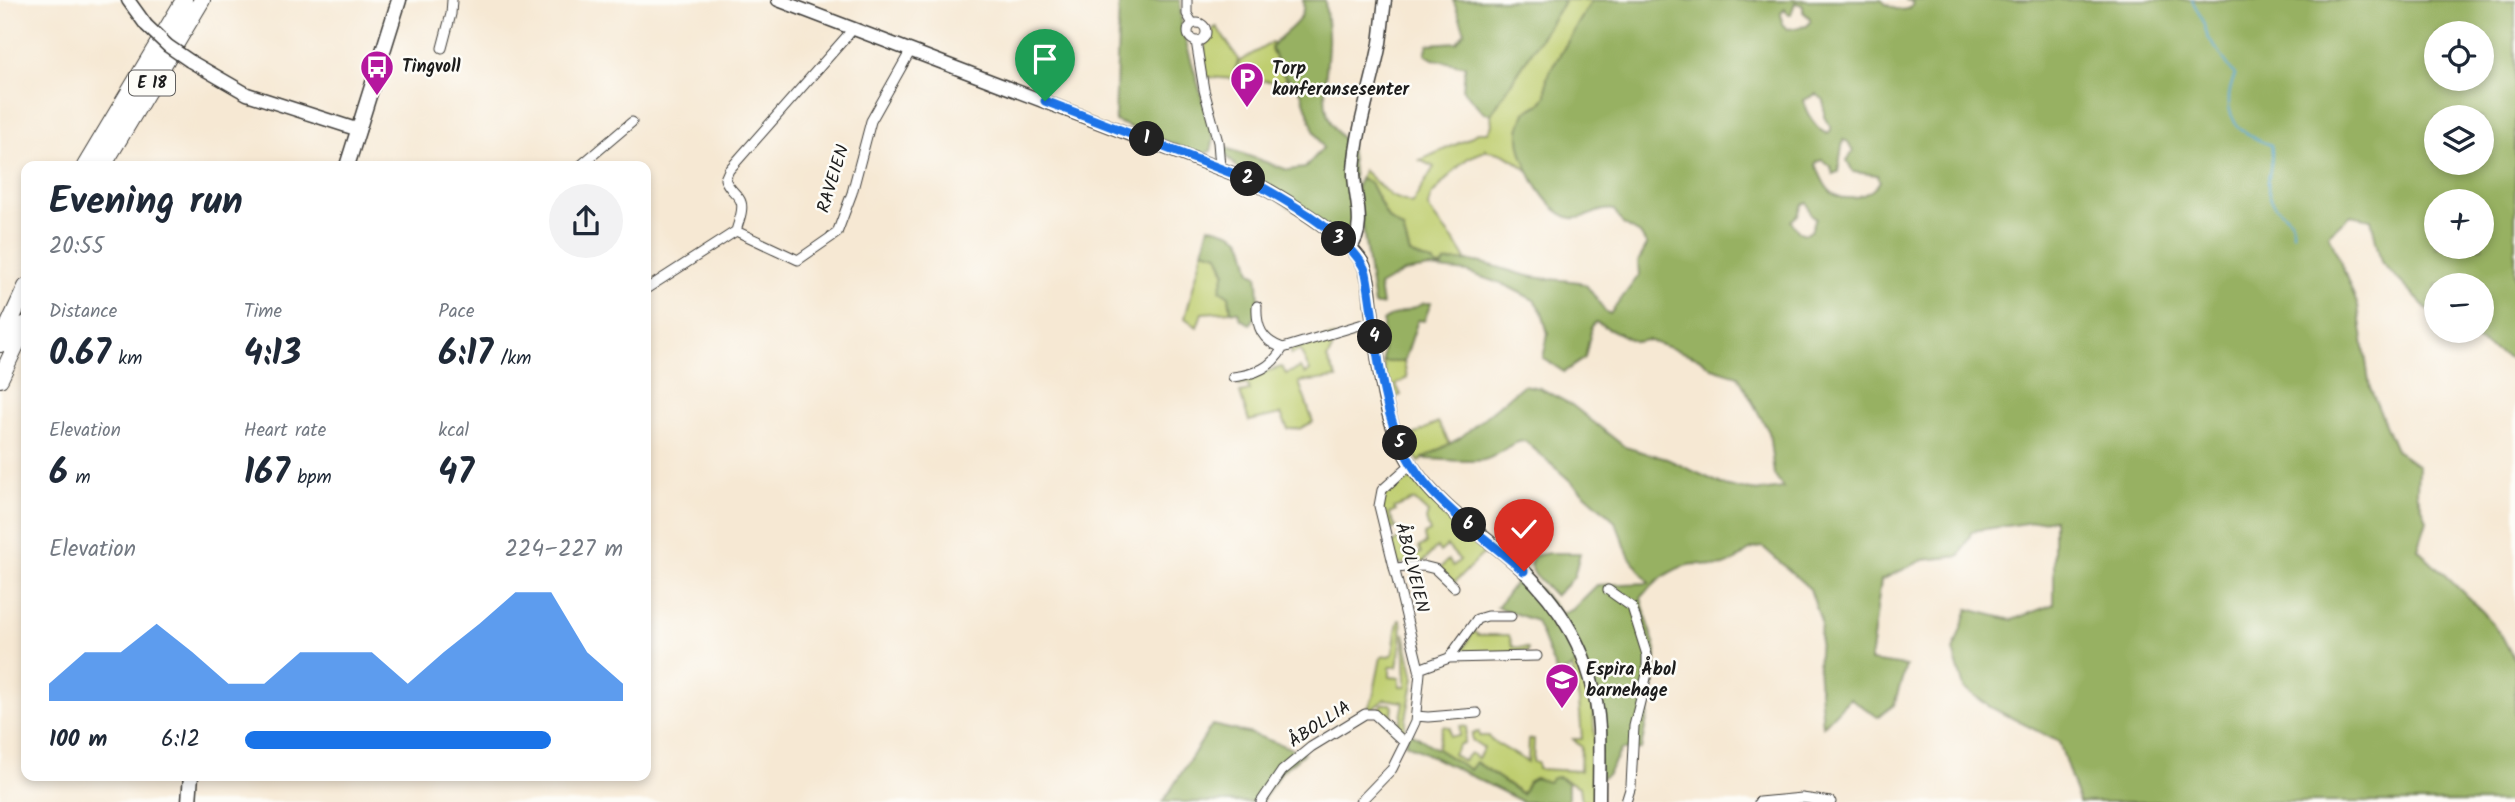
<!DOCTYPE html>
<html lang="en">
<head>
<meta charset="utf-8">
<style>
  :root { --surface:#fff; --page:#f2f2f3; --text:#1f2937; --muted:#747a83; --accent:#1a73e8 }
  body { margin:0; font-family:Kalam,sans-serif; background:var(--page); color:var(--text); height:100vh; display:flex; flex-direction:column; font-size:26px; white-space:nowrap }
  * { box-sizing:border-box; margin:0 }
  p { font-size:23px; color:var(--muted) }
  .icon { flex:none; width:38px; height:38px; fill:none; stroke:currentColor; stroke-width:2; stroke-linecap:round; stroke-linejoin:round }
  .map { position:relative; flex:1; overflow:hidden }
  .side { position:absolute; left:21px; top:161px; width:630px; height:620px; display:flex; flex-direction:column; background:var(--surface); border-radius:14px; box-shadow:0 4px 10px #0003 }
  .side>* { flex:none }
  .tools { position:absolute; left:2424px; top:21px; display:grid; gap:14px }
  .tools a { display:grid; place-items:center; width:70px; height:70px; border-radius:50%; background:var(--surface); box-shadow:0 4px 10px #0003; font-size:35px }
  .pin { position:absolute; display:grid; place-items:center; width:60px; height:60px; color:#fff; margin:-72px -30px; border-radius:50% 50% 50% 0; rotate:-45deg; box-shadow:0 0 7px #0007 }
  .pin .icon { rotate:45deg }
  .km { position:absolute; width:35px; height:35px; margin:-18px; border-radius:50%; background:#222; color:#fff; font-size:19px; line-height:35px; text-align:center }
  .round { display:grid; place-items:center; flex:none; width:74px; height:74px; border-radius:37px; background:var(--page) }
  .head { display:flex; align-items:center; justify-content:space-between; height:119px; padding:0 28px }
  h1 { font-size:38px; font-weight:800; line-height:52px }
  .figures { display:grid; grid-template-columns:repeat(3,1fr); gap:10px; height:119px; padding:7px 28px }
  .figures div { display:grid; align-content:center }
  .figures b { font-size:35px; font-weight:800 }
  .figures small { font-size:19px; font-weight:400 }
  .figures p { font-size:19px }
  .chart { height:196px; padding:14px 28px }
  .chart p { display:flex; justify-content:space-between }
  .chart svg { width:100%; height:126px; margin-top:7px; fill:var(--accent); opacity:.7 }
  ul { padding:0 28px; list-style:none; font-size:23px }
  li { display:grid; grid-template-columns:112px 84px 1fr; align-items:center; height:52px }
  li i { height:18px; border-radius:9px; background:var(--accent) }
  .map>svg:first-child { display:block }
  .green { fill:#bfce70; stroke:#6e7546; stroke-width:2 }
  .forest { fill:#97b162; stroke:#5a663f; stroke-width:2; fill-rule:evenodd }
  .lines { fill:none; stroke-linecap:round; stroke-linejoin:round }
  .stream { stroke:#54a6cf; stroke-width:2 }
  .street-casing { stroke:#3d3b37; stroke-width:11 }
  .secondary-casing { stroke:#3d3b37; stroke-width:15 }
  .primary-casing { stroke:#3d3b37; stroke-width:17 }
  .highway-casing { stroke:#3d3b37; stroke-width:18 }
  .street { stroke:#fff; stroke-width:9 }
  .secondary { stroke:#fff; stroke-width:12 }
  .primary { stroke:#fff; stroke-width:14 }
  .highway { stroke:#fff; stroke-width:16 }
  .secondary-bridge-casing { stroke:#3d3b37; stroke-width:15; stroke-linecap:butt }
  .secondary-bridge { stroke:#fff; stroke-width:12 }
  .route-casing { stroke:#fff; stroke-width:14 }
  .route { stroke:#1a73e8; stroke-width:9 }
  .labels { text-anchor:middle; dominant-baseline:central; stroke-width:5; stroke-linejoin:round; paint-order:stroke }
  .shield { fill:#fdfcf7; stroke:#605f5e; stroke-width:2 }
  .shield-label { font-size:16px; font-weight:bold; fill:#1c1c1c }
  .poi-label { font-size:18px; font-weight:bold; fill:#1c1c1c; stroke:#fdfcf7; text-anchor:start }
  .street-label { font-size:18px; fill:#1c1c1c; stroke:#fdfcf7 }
</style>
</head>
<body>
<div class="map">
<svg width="2515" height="802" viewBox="0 0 2515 802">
  <rect width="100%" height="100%" fill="#fdfcf7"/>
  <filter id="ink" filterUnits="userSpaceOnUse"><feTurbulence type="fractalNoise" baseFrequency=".0143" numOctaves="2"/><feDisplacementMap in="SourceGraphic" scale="14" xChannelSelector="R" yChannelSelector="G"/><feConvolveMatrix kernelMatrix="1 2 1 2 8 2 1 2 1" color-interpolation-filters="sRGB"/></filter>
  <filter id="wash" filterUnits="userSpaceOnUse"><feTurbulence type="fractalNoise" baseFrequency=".00686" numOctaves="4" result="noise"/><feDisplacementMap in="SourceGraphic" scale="28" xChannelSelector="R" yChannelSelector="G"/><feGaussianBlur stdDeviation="1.57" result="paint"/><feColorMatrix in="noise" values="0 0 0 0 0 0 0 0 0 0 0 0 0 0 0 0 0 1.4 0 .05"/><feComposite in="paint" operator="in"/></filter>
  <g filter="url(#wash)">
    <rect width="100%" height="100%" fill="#f6e8d3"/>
    <path class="green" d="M1565 0H1592L1547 77 1546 96 1540 104 1525 112 1519 133 1528 171C1515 160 1504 152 1487 151L1485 149V151L1468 158 1454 171 1431 196 1428 207C1439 226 1458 241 1466 260L1436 267 1434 263 1410 254 1403 229 1388 218 1370 183 1360 179 1363 170 1391 196 1412 204 1434 167 1420 160 1466 140 1478 132H1488L1492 125 1491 114Z
      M1217 27 1237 57 1238 61 1234 72 1240 61 1271 43 1274 44 1271 49 1281 72 1288 78 1282 82 1206 77C1202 58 1204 44 1214 28Z
      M1203 250 1218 253C1225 272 1229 291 1231 311L1202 313 1197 327 1185 318Z
      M1334 336 1333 347 1327 359 1337 378 1299 382 1313 422 1299 429H1288L1281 414 1249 421 1240 393 1249 391 1248 384 1239 386V379L1282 367 1286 374 1300 368 1305 374 1310 371 1300 350 1291 355V347Z
      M1383 362H1404L1407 378 1396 385 1401 395 1389 400Z
      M1438 422 1450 444 1419 462 1406 439Z
      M1414 480 1485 542 1481 548 1486 551 1454 583 1440 568 1448 560 1453 566 1460 560 1447 546 1440 552 1437 547 1422 563 1397 564 1390 544 1403 537 1408 549 1404 551 1408 559 1421 553 1419 547 1426 544 1424 535 1430 532 1426 520 1428 513 1414 500 1394 508 1396 511 1389 514 1396 528 1388 531C1380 506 1378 502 1395 481Z
      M1399 620H1401C1403 635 1400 651 1397 667H1390V677L1400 678V686H1406L1404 633 1414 678 1404 729 1400 734 1380 716 1377 710 1384 704H1391L1393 707 1391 720 1400 723 1404 702 1385 699 1371 710 1368 708 1373 697 1381 657 1392 655C1396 643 1394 632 1399 620Z
      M1474 630 1478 635H1509L1513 647 1528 648V652L1466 653 1463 649Z
      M1580 662 1591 679 1599 802H1582L1580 787 1559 777 1546 783 1535 778 1523 794 1476 762 1470 770 1437 749 1443 726 1450 727V736H1459L1460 726 1467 727 1464 743 1460 744 1453 754 1463 761 1470 753 1478 758 1484 748 1472 740V733L1479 732V736H1489L1491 740 1528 762 1529 739H1534L1533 762 1538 763V769L1580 771 1581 747 1573 739H1582L1579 701 1572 666 1575 664 1578 666Z"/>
    <path class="forest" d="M1119 0H1180L1182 29 1214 138 1211 151 1201 155 1115 121Z
      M1303 0H1325C1326 14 1329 30 1328 44 1327 83 1314 117 1350 145L1359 224 1350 246 1247 179 1226 155V148L1288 170 1305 168 1323 148 1314 130 1301 92 1281 72 1271 48C1283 30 1307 24 1303 0Z
      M1453 0H1565L1491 114 1484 113 1463 90 1465 66 1433 59 1425 54 1428 44 1457 42 1465 32Z
      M1592 0H1881C1890 8 1902 15 1913 5L1911 1 1905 0H2515V361L2458 331H2482V285H2436V318L2381 262 2371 219 2350 215 2329 234 2358 306 2370 388 2396 450 2418 466 2417 493 2427 520 2418 549 2484 613 2502 636 2515 661V802H2079L2059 742 1990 707 1964 688 1953 651 1968 609 2012 620 2054 604V519L1972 531 1960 556 1923 560 1881 580 1870 661 1906 666 1894 705 1878 717 1850 698 1823 726 1818 667 1821 622 1810 589 1763 547C1745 548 1744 557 1729 564 1718 570 1708 564 1696 564 1674 565 1654 583 1641 598L1656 650 1655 678 1641 749 1621 750 1608 774 1599 779V727L1580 662 1558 676 1536 621 1497 607 1524 571 1561 614 1572 610 1597 585 1649 583 1629 556 1616 523 1610 516 1525 441C1510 441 1499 457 1484 460 1464 463 1443 459 1422 459L1460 438 1523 385 1540 388 1572 405 1625 447 1667 459 1728 487 1760 491 1783 488 1774 475 1769 432 1738 376 1712 368 1699 358 1647 340 1636 342 1596 322 1592 326 1585 358 1564 372 1543 358 1548 334 1542 312 1534 300 1507 286 1467 272 1429 268 1404 272 1379 286 1382 305H1374L1357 186 1360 179 1370 183 1388 218 1403 229 1410 254 1434 263 1436 267 1442 268 1445 262C1478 258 1494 267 1525 275 1543 280 1561 279 1579 282L1587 286 1606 312 1610 314 1639 275 1638 262 1647 245 1640 234 1623 224 1614 210C1599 207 1587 220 1572 218 1546 214 1517 158 1519 133 1519 126 1523 118 1526 112L1540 104 1546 96 1547 77ZM1795 3 1803 5V12L1810 18V22L1807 26 1788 29 1782 24 1781 13 1785 9 1788 14H1791ZM2436 33H2482V79H2436ZM1816 94 1824 100V117L1831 127 1828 134C1818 131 1804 112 1804 100ZM2436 117H2482V163H2436ZM1843 140 1847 141 1853 152 1847 160 1853 172 1877 175 1880 181C1872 196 1844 205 1830 191 1823 184 1820 174 1816 165L1817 162 1822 160 1831 167 1833 174 1838 172ZM2436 201H2482V247H2436ZM1807 203 1811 214 1816 218 1811 231 1806 234 1799 232 1791 221 1798 215 1802 205Z
      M1209 226C1247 237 1241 234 1251 272L1257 275C1259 289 1261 314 1250 324L1241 319 1238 312 1231 311 1229 296 1220 290 1225 271 1218 254 1203 250Z
      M1424 303H1431L1424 321 1418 320 1404 362H1383V321C1394 312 1411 311 1424 303Z
      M1549 553H1580L1574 577 1555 596 1535 575 1530 565 1533 556Z
      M1212 725 1252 734 1304 753 1282 771 1261 802H1163Z
      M1410 732 1470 770 1476 762 1522 794 1528 782 1535 778 1548 782 1553 778 1559 777 1568 783V802H1523L1405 743Z"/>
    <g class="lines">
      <path class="stream" d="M2192 0 2202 19 2208 37 2235 75C2219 112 2235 133 2271 145 2276 162 2263 179 2270 197 2276 213 2295 213 2293 234"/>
    </g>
  </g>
  <g filter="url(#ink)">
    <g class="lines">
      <g class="street-casing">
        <path id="street" d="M1187 0V14L1193 24
          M1188 32a9 9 0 1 1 18 0a9 9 0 1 1-18 0Z
          M1196 41 1204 90 1218 142 1220 167
          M442 48 451 14 452 0
          M580 166 632 122
          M736 231C738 223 744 210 741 202 739 195 729 190 725 179L729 170 854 28
          M646 289 736 231 798 260 837 233 852 193 871 121 911 50
          M1257 306C1256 327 1262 341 1283 348
          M1283 348 1373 321
          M1233 377C1256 374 1271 368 1283 348
          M1394 568 1423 566 1435 569 1454 587
          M1608 590 1632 607 1647 655V674L1634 726 1631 786 1626 802
          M1449 658 1477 619 1487 616H1511
          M1419 669 1449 658 1537 656
          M1416 716 1428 717 1477 713
          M1261 802 1282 771 1311 747 1365 714H1374L1405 743
          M1360 802 1392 769 1405 743 1415 722 1420 673 1379 506 1382 490 1411 464
          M1759 802 1802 798 1831 802"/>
      </g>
      <g class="secondary-casing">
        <path id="secondary" d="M128 0 146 25
          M778 0 1247 179C1275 193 1347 236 1362 262 1370 276 1370 297 1372 313 1379 365 1382 421 1412 466 1436 503 1473 528 1507 556 1560 600 1595 658 1599 728 1600 753 1599 777 1599 802
          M190 61 247 94 359 130
          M1350 248C1368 226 1353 195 1354 170 1357 126 1372 86 1380 43 1382 29 1383 14 1385 0"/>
      </g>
      <g class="primary-casing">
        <path id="primary" d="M347 166 399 0
          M189 802 191 775"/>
      </g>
      <g class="highway-casing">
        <path id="highway" d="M85 166 184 0
          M103 166 202 0
          M0 344 26 287
          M0 379 26 324"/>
      </g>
      <use href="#street" class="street"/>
      <use href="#secondary" class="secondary"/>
      <use href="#primary" class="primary"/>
      <use href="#highway" class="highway"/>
      <g class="secondary-bridge-casing">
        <path id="secondary-bridge" d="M146 25 168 46 190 61"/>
      </g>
      <use href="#secondary-bridge" class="secondary-bridge"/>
    </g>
  </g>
  <g class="lines" filter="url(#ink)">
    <g class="route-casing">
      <path id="route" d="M1045 101 1247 179C1279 196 1355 238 1366 273 1380 348 1376 430 1431 490 1459 521 1493 544 1524 571"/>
    </g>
    <use href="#route" class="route"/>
  </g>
  <defs>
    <g id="bus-pin" transform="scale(1.75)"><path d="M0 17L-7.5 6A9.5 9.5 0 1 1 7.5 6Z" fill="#b5179e" stroke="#fdfcf7"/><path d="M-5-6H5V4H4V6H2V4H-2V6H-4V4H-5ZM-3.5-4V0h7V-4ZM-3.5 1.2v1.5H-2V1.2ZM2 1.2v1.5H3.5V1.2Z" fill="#fff"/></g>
    <g id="parking-pin" transform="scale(1.75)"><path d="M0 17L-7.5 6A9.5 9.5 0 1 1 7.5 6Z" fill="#b5179e" stroke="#fdfcf7"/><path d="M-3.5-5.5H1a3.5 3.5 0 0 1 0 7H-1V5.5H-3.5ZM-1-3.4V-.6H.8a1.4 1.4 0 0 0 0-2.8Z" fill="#fff"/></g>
    <g id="school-pin" transform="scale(1.75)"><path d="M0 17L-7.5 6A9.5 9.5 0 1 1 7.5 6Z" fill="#b5179e" stroke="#fdfcf7"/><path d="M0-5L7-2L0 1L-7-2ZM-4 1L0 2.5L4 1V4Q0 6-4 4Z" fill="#fff"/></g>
  </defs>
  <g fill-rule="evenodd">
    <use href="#bus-pin" x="377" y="67"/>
    <use href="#parking-pin" x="1247" y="79"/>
    <use href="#school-pin" x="1562" y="680"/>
  </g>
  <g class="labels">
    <rect class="shield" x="129" y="70.5" width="46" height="25" rx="5"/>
    <g class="shield-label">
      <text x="152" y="83">E 18</text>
    </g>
    <g class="poi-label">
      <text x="402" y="67">Tingvoll</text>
      <text x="1272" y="69">Torp<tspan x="1272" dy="21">konferansesenter</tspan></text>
      <text x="1586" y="670">Espira Åbol<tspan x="1586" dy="21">barnehage</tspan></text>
    </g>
    <g class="street-label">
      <text transform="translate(834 179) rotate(-73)">RAVEIEN</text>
      <text transform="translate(1411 568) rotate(76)">ÅBOLVEIEN</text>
      <text transform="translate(1320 725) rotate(-33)">ÅBOLLIA</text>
    </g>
  </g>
</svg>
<div class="tools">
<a><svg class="icon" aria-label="locate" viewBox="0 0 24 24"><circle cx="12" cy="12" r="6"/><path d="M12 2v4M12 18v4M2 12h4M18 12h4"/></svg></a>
<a><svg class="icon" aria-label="layers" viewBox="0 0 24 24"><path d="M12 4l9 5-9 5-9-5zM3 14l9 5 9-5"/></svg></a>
<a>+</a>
<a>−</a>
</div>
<div class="pin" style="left:1045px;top:101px;background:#1e9e55"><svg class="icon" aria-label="arrive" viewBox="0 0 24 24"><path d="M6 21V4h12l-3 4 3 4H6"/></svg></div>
<div class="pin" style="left:1524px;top:571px;background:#d93025"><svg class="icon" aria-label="check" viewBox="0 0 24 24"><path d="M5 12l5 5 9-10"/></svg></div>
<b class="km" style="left:1147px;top:139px">1</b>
<b class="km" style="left:1248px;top:179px">2</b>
<b class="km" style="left:1339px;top:239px">3</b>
<b class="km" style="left:1375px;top:337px">4</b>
<b class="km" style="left:1400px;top:443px">5</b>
<b class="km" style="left:1469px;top:525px">6</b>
<section class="side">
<div class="head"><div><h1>Evening run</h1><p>20:55</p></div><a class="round"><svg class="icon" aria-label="share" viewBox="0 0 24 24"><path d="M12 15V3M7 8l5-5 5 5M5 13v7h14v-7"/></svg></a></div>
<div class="figures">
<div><p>Distance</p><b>0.67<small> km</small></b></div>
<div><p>Time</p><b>4:13</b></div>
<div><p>Pace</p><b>6:17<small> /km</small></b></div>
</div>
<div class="figures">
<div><p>Elevation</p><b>6<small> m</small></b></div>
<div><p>Heart rate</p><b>167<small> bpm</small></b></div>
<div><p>kcal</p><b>47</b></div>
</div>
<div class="chart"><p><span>Elevation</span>224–227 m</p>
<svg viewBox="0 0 160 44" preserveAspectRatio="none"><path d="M0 44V38L10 27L20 27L30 17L40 27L50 38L60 38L70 27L80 27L90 27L100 38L110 27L120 17L130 6L140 6L150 27L160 38V44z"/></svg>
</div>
<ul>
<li><b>100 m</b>6:12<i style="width:81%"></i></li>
</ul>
</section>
</div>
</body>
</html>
